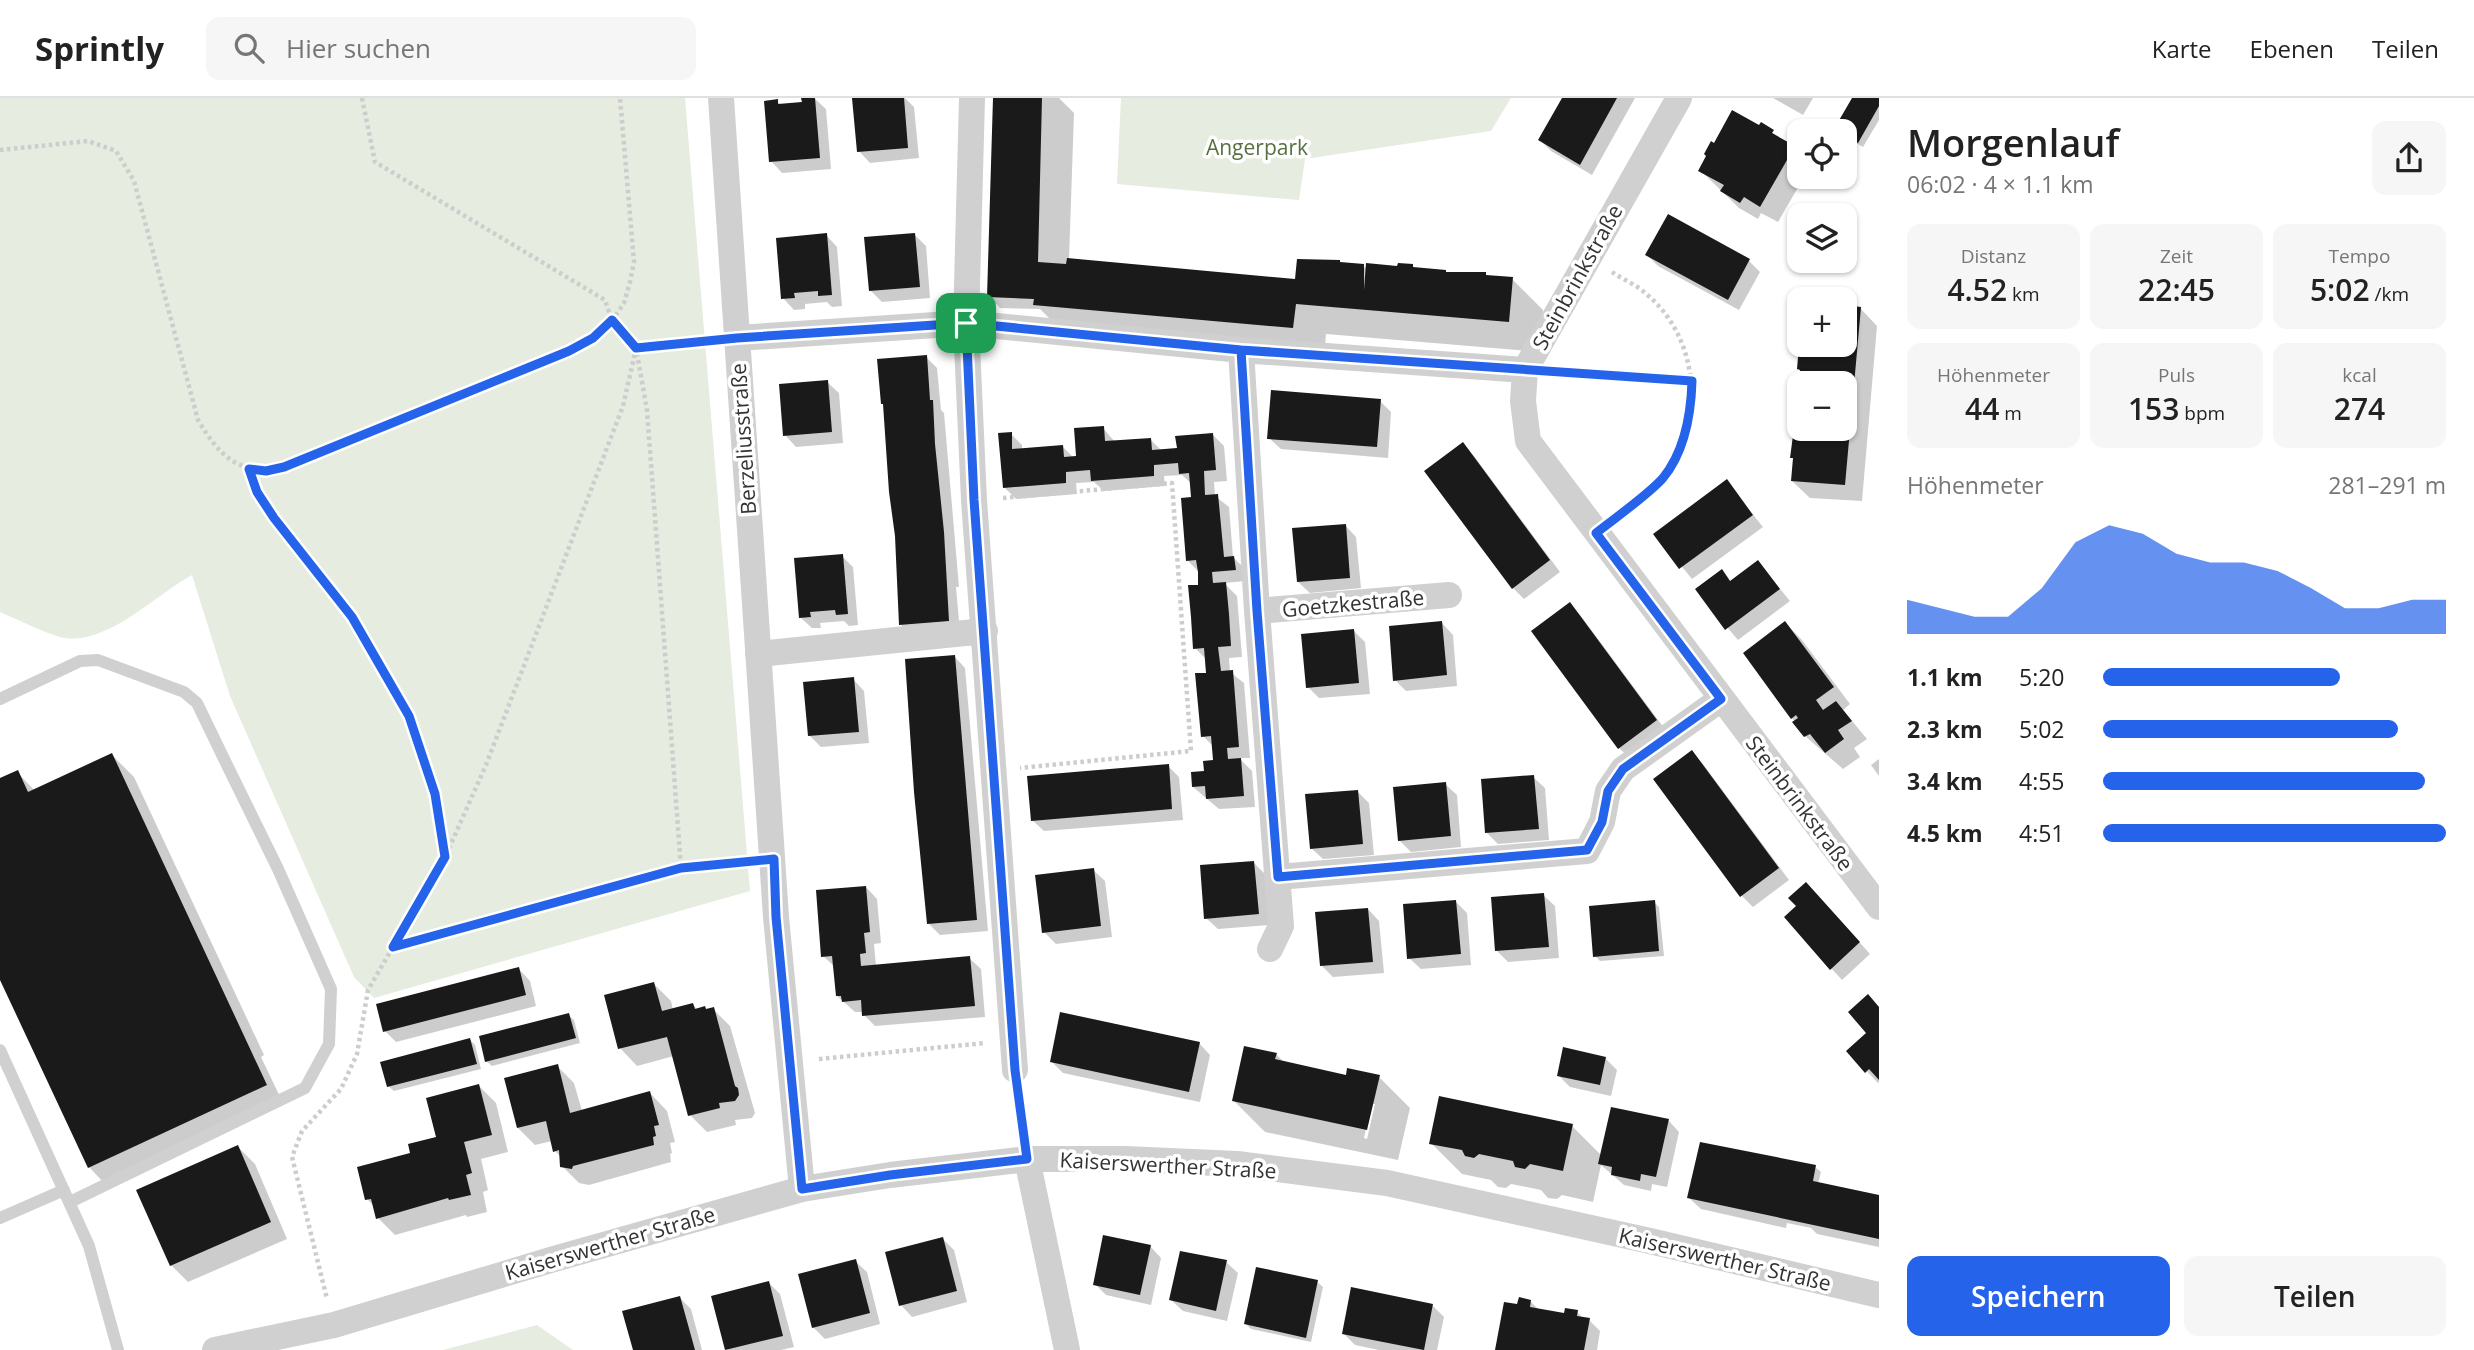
<!DOCTYPE html>
<html lang="de">
<head>
<meta charset="utf-8">
<style>
  :root { --surface:#fff; --page:#f6f6f6; --text:#222; --muted:#767676; --line:#e0e0e0; --accent:#2563eb }
  body { margin:0; font-family:"Open Sans",sans-serif; background:var(--page); color:var(--text); height:100vh; display:flex; flex-direction:column; font-size:26px; white-space:nowrap }
  * { box-sizing:border-box; margin:0 }
  p { font-size:23px; color:var(--muted) }
  .icon { flex:none; width:38px; height:38px; fill:none; stroke:currentColor; stroke-width:2; stroke-linecap:round; stroke-linejoin:round }
  .map { position:relative; flex:1; overflow:hidden }
  .details { display:flex; flex-direction:column; background:var(--surface); width:595px }
  .details>* { flex:none }
  .buttons { position:absolute; left:1787px; top:21px; display:grid; gap:14px }
  .buttons a { display:grid; place-items:center; width:70px; height:70px; border-radius:14px; background:var(--surface); box-shadow:0 2px 5px #0004; font-size:35px }
  .pin { position:absolute; display:grid; place-items:center; width:60px; height:60px; color:#fff; margin:-30px; border-radius:14px; box-shadow:0 4px 10px #0006 }
  .round { display:grid; place-items:center; flex:none; width:74px; height:74px; border-radius:14px; background:var(--page) }
  .summary { display:flex; align-items:center; justify-content:space-between; height:119px; padding:0 28px }
  h1 { font-size:38px; font-weight:600; line-height:52px }
  .stats { display:grid; grid-template-columns:repeat(3,1fr); gap:10px; height:119px; padding:7px 28px }
  .stats div { display:grid; align-content:center; border-radius:14px; background:var(--page); text-align:center }
  .stats b { font-size:30px; font-weight:600 }
  .stats small { font-size:19px; font-weight:400 }
  .stats p { font-size:19px }
  .chart { height:196px; padding:14px 28px }
  .chart p { display:flex; justify-content:space-between }
  .chart svg { width:100%; height:126px; margin-top:7px; fill:var(--accent); opacity:.7 }
  .action { display:flex; gap:14px; margin-top:auto; padding:14px 28px }
  .action a { flex:1; height:80px; border-radius:14px; background:var(--accent); color:#fff; font-size:28px; font-weight:600; line-height:80px; text-align:center }
  .action a+a { background:var(--page); color:var(--text) }
  ul { padding:0 28px; list-style:none; font-size:23px }
  li { display:grid; grid-template-columns:112px 84px 1fr; align-items:center; height:52px }
  li i { height:18px; border-radius:9px; background:var(--accent) }
  header { display:flex; align-items:center; gap:42px; box-sizing:border-box; height:98px; padding:0 35px; background:var(--surface); border-bottom:2px solid var(--line) }
  header strong { font-size:33px }
  nav { display:flex; gap:38px; margin-inline-start:auto; font-size:24px }
  .search { width:490px; height:63px; background:var(--page); display:flex; align-items:center; gap:18px; box-sizing:border-box; padding:0 24px; border-radius:14px; color:var(--muted); font-size:26px }
  main { display:flex; flex:1; min-height:0 }
  .map>svg:first-child { display:block }
  .green { fill:#e6ecdf }
  .shadow { fill:#0003; fill-rule:evenodd }
  .building { fill:#1a1a1a }
  .lines { fill:none; stroke-linecap:round; stroke-linejoin:round }
  .path { stroke:#cdcdcd; stroke-width:4.5; stroke-dasharray:3.5 3.5; stroke-linecap:butt }
  .lane { stroke:#d0d0d0; stroke-width:12 }
  .street { stroke:#d0d0d0; stroke-width:26 }
  .route-casing { stroke:#fff; stroke-width:14 }
  .route { stroke:#2563eb; stroke-width:9 }
  .labels { text-anchor:middle; dominant-baseline:central; stroke-width:7; stroke-linejoin:round; paint-order:stroke }
  .park-label { font-size:21px; fill:#56703f; stroke:#fff }
  .street-label { font-size:21px; fill:#333; stroke:#fff }
</style>
</head>
<body>
<header>
<strong>Sprintly</strong>
<div class="search"><svg class="icon" aria-label="search" viewBox="0 0 24 24"><circle cx="10" cy="10" r="6"/><path d="M15 15l6 6"/></svg>Hier suchen</div>
<nav><a>Karte</a><a>Ebenen</a><a>Teilen</a></nav>
</header>
<main>
<div class="map">
<svg width="1879" height="1252" viewBox="0 0 1879 1252">
  <rect width="100%" height="100%" fill="#fff"/>
  <path class="green" d="M0 0H685L750 793 374 900 354 879 230 598 192 477C155 497 105 550 60 539 40 533 19 522 0 514Z
    M1121 0H1511L1491 33 1305 61 1299 102 1117 86Z
    M537 1227 573 1252H443Z"/>
  <path class="shadow" d="M814 0 826 11 831 71 782 75 771 63 777 3 782 8 804 6Z
    M873 0H905L914 9 919 60 870 65 859 53Z
    M995 0H1059L1074 15 1069 162 1297 183 1339 163 1343 166 1363 168 1367 171 1413 168 1416 171 1445 173 1448 176H1485L1488 179 1512 181 1543 212 1540 254 1326 236 1324 260 1066 237 1040 211 1000 210 989 198Z
    M1564 0H1635L1592 77 1551 53 1540 42Z
    M1773 0H1813L1803 17Z
    M1854 0H1879V22L1863 49 1844 38V33L1836 31Z
    M1761 26 1799 55V79H1804L1778 124 1761 115 1758 121 1739 110 1700 72 1714 47Z
    M914 136 926 148 930 200 882 204 870 192Z
    M826 137 837 149 842 208 832 209 827 204 805 206V211L794 212 783 200Z
    M1647 157 1749 163 1760 174 1739 212 1658 168Z
    M1860 210 1877 228 1862 403 1810 400 1792 383 1794 361 1792 359 1799 296V331H1844V285H1800L1801 247H1844Z
    M926 259 937 270 941 312 944 315 959 489H956L960 534 912 538 901 527Z
    M827 284 839 295 843 345 796 349 785 337Z
    M1380 303 1391 314 1388 360 1281 351 1269 340Z
    M1103 330 1115 344 1150 341 1162 353 1179 352 1212 336 1224 348 1227 383 1214 384 1215 398 1229 409 1233 459 1245 471 1246 483 1224 485 1237 498 1242 559 1229 560 1230 574 1244 585 1250 660H1239L1252 673 1255 709 1219 711 1193 689 1215 663 1214 649 1203 638 1208 576 1207 562 1195 550 1199 474 1188 463 1193 400 1192 386 1182 377 1164 378 1165 388 1104 393 1094 384 1076 385 1077 396 1016 401 1004 389 1011 336 1022 347V352L1063 349 1074 360Z
    M1463 346 1474 358 1560 474 1524 501 1513 490Z
    M1726 383 1763 429 1692 481 1655 436Z
    M1345 427 1356 439 1361 490 1310 495 1298 484Z
    M842 458 853 469 858 527 849 528 844 523 820 525 821 530H812L800 519Z
    M1758 464 1790 503 1738 542 1706 504 1727 478 1731 485Z
    M1570 506 1581 518 1667 634 1631 661 1619 650Z
    M1442 525 1453 537 1457 588 1406 593 1395 582Z
    M1785 525 1802 542 1850 606 1843 612 1867 641 1854 650 1860 659 1843 671 1805 638 1792 620Z
    M1354 533 1365 544 1370 596 1319 600 1308 589Z
    M954 558 965 570 988 833 940 837 929 826Z
    M853 581 864 593 869 645 821 649 809 637Z
    M1692 654 1703 666 1789 782 1753 809 1742 798Z
    M112 657 134 679 264 957 261 959 283 1005 106 1087 89 1069 0 878V682L17 674 35 693Z
    M1879 661V678L1871 667Z
    M1168 668 1179 679 1183 722 1044 733 1032 722Z
    M1533 679 1545 690 1549 742 1498 746 1487 735Z
    M1445 686 1457 697 1461 749 1411 754 1399 742Z
    M1358 694 1369 705 1374 757 1323 761 1311 750Z
    M1254 765 1265 776 1269 827 1218 831 1206 820Z
    M1093 772 1105 783 1112 839 1056 846 1044 834Z
    M866 789 877 801 881 845 874 846 876 868 969 860 981 871 985 919 875 928 864 917V914H855L837 898 835 869 823 858Z
    M1543 797 1555 808 1559 860 1508 864 1497 853Z
    M1818 798 1870 856 1842 882 1831 870Z
    M1456 804 1467 815 1471 867 1421 871 1409 860Z
    M1654 804 1659 809 1664 858 1600 863 1595 858Z
    M1368 811 1379 823 1384 875 1333 879 1321 867Z
    M519 871 530 883 536 908 396 944 385 933Z
    M654 886 671 903 673 912 693 907 698 912 713 911 730 928 755 1015 752 1020 735 1022 736 1027 707 1034 690 1017 674 958 637 968 620 950Z
    M1879 911V984L1878 985 1848 953 1869 935Z
    M568 917 574 922 580 945 492 968 486 963Z
    M470 942 475 947 481 971 394 993 388 988Z
    M1199 945 1210 957 1200 1004 1063 975 1052 964Z
    M1276 956 1285 965 1347 979H1379L1410 1010 1398 1062 1265 1034 1234 1003ZM1371 1006H1375L1367 1041 1364 1040Z
    M1605 960 1617 972 1611 998 1570 989 1559 978Z
    M557 968 574 985 582 1013 650 995 667 1013 675 1044 670 1045 672 1055 670 1056 671 1064 589 1087 579 1085 562 1068 561 1059 555 1053 552 1043 535 1047 518 1030Z
    M479 988 496 1005 508 1054 481 1061 488 1092 483 1094 487 1114 467 1119 466 1117 395 1137 378 1120 375 1109 367 1101 412 1056 438 1040Z
    M1668 1022 1679 1034 1667 1089 1652 1086 1651 1093 1624 1087 1601 1067 1593 1104 1562 1097 1557 1101 1548 1100 1541 1092 1511 1086 1506 1090 1498 1089 1491 1082 1462 1076 1431 1045 1572 1028 1602 1058Z
    M238 1049 255 1066 287 1141 188 1184 171 1167Z
    M1815 1069 1821 1074 1818 1086 1879 1099V1149L1817 1136 1811 1130 1787 1125 1786 1130 1701 1111 1689 1100Z
    M943 1141 954 1152 967 1204 912 1219 901 1207Z
    M1150 1148 1161 1160 1151 1207 1106 1197 1095 1186Z
    M855 1163 867 1174 880 1226 825 1241 813 1229Z
    M1226 1164 1238 1175 1227 1223 1183 1213 1171 1202Z
    M1317 1184 1323 1189 1311 1244 1251 1231 1246 1226Z
    M769 1185 780 1196 794 1249 781 1252H727L713 1199Z
    M680 1200 691 1211 702 1252H634Z
    M1531 1204 1539 1212 1565 1217 1577 1214 1584 1221 1589 1222 1600 1233 1597 1252H1497L1519 1208Z
    M1433 1208 1444 1219 1437 1252H1379L1355 1247 1344 1236Z"/>
  <path class="building" d="M801 0H815L820 60 769 64 764 3 778 1V6L802 4Z
    M852 0H904L908 50 857 54Z
    M993 0H1042L1038 164 1066 166 1067 160 1295 181 1297 161 1340 162V164L1364 166V192L1366 165 1397 168 1398 165 1413 166V169L1446 172V174H1486V177L1513 179 1509 224 1296 206 1293 230 1033 207 1034 201 987 199Z
    M1562 0H1617L1580 67 1538 42Z
    M1852 0H1879V8L1858 45 1844 37V33L1834 31Z
    M1732 12 1759 27 1761 24 1774 32 1772 35 1795 48 1760 109 1744 99 1740 105 1720 93 1724 87 1698 73 1706 58 1704 56 1711 43 1714 45Z
    M1668 116 1750 161 1728 202 1645 157Z
    M827 135 832 197 818 198V193L794 195 795 200 781 201 776 140Z
    M915 135 920 189 869 193 864 139Z
    M1844 207 1861 209 1845 387 1791 383 1793 360H1790L1797 307H1799V331H1844V285H1799L1800 272 1797 271 1799 247H1844Z
    M927 257 930 302H933L935 346 944 434 949 523 899 527 895 438 889 394 883 306H881L877 261Z
    M828 282 832 334 783 338 779 286Z
    M1271 292 1381 301 1377 349 1267 341Z
    M1104 328 1105 343 1151 340 1152 352 1177 350 1175 338 1213 335 1216 372 1204 373 1205 397 1218 396 1224 459 1234 458 1236 472 1212 474 1213 485 1226 484 1229 516 1231 548 1218 549 1221 573 1233 572 1239 649 1227 650 1228 661 1241 660 1244 698 1206 701 1205 688 1192 689 1191 674 1204 673 1203 663 1213 662 1211 638 1201 639 1195 575H1206L1204 550 1193 551 1191 519 1188 487H1198V474L1196 462 1186 463 1181 400 1191 399 1189 375 1179 376 1178 365 1154 367V378L1091 383 1090 372 1066 374V385L1003 390 998 335 1012 334V351L1063 347 1064 359 1076 358 1074 330Z
    M1463 344 1550 462 1512 491 1424 373Z
    M1727 381 1753 417 1679 471 1653 436Z
    M1346 426 1350 480 1297 484 1292 430Z
    M843 456 848 516 836 517 835 512 810 514 811 519 799 520 794 460Z
    M1758 462 1780 491 1725 532 1695 491 1722 471 1730 483Z
    M1570 504 1657 622 1618 651 1531 533Z
    M1442 523 1447 577 1393 583 1389 528Z
    M1785 523 1834 589 1816 602 1823 612 1836 603 1852 623 1838 632 1844 641 1825 655 1810 636 1804 639 1792 624 1798 620 1796 617 1791 621 1743 555Z
    M1354 531 1359 585 1306 590 1301 536Z
    M955 557 977 822 927 826 914 694 905 561Z
    M854 579 859 634 808 638 803 584Z
    M1692 652 1779 770 1740 799 1653 681Z
    M112 655 267 987 88 1070 0 882V680L18 672 28 694Z
    M1169 666 1172 711 1031 723 1027 678Z
    M1534 677 1539 731 1485 735 1481 681Z
    M1446 684 1451 738 1398 743 1393 689Z
    M1358 692 1363 746 1310 751 1305 696Z
    M1254 763 1259 816 1204 821 1200 767Z
    M1094 770 1101 828 1042 835 1035 777Z
    M1806 784 1860 844 1830 872 1784 819 1796 808 1788 800Z
    M866 788 870 834 864 835 866 855 860 856 861 868 970 858 975 908 862 918 861 902 842 904 841 898H836L832 858 821 859 816 792Z
    M1544 795 1549 849 1495 853 1491 799Z
    M1456 802 1461 856 1407 861 1403 806Z
    M1655 802 1659 853 1593 859 1589 808Z
    M1368 810 1373 864 1320 868 1315 814Z
    M519 869 526 897 383 934 376 906Z
    M654 884 662 913 693 905 695 911 705 908 706 911 714 909 735 988 738 990 739 997 735 1003 719 1005 720 1010 688 1018 667 939 618 951 604 897Z
    M1868 896 1879 909V982L1869 971 1865 975 1846 953 1866 935 1848 914Z
    M1060 914 1200 944 1189 994 1050 964Z
    M569 915 576 940 485 964 479 938Z
    M470 940 477 966 387 989 380 964Z
    M1244 948 1277 955 1275 961 1346 977 1347 970 1380 977 1367 1032 1232 1003Z
    M1563 949 1606 959 1600 987 1557 978Z
    M558 966 570 1015 650 993 659 1027 654 1028 656 1038 653 1039 654 1047 573 1068 572 1071 560 1069 559 1052 553 1054 546 1023 517 1030 504 980Z
    M479 986 492 1037 464 1044 472 1075 466 1077 471 1097 449 1102 448 1100 376 1121 371 1101 365 1102 357 1069 410 1055 408 1046 436 1039 426 1000Z
    M1439 998 1573 1026 1563 1073 1530 1066 1525 1071 1515 1069 1513 1063 1479 1056 1474 1060 1465 1058 1462 1052 1429 1046Z
    M1611 1009 1669 1021 1656 1079 1641 1076 1640 1083 1611 1077 1612 1069 1598 1066Z
    M1700 1044 1816 1067 1813 1083 1879 1097V1141L1687 1100Z
    M238 1047 271 1124 170 1168 136 1092Z
    M1103 1137 1151 1147 1140 1197 1093 1187Z
    M943 1139 957 1193 899 1208 885 1154Z
    M1180 1153 1227 1162 1216 1213 1169 1202Z
    M856 1161 870 1215 812 1230 798 1176Z
    M1256 1169 1318 1182 1306 1240 1244 1226Z
    M769 1183 783 1238 725 1252 711 1198Z
    M1351 1189 1433 1206 1424 1252 1342 1236Z
    M680 1198 695 1252H633L622 1213Z
    M1519 1199 1531 1202 1530 1209 1564 1215 1565 1210 1578 1212 1577 1218 1590 1220 1584 1252H1495L1504 1204 1517 1206Z"/>
  <g class="lines">
    <path class="path" d="M362 0 375 64 605 202 612 223 636 250 708 244
      M0 52 88 43 116 53 134 83 198 322C220 359 239 378 284 369L569 253 593 240 612 223 624 205 630 184 634 164 620 0
      M1612 174C1622 181 1635 186 1644 194 1700 239 1706 322 1664 378 1653 393 1633 405 1618 417
      M1557 274 1692 283
      M249 371 257 394 274 420 352 519 409 618 435 696 445 759 368 892 357 956 341 991 302 1033 292 1059 327 1201
      M1003 400 1172 385 1191 653 1020 670
      M446 757 486 667 623 308 635 255
      M681 770 743 764
      M393 849 681 770 647 312 636 250
      M819 961 985 945"/>
    <path class="lane" d="M0 601 80 563 98 562 184 594 197 605 226 665 278 771 331 891 329 946 305 990 70 1104
      M0 952 89 1148 118 1252
      M1015 972 1027 1061
      M0 1120 64 1092"/>
    <path class="street" d="M721 0 776 819 802 1091
      M972 0 966 225 974 402 1015 972
      M1679 0 1525 272 1523 303 1528 343 1879 809
      M737 240 966 225 1241 252 1525 272
      M1241 252 1257 513 1281 828 1270 851
      M1257 513 1449 497
      M758 556 985 533
      M1278 779 1587 753 1602 724 1608 693 1623 671 1721 601
      M1027 1061 1067 1252
      M215 1252 334 1227 554 1161 802 1091 890 1077 1027 1061H1125L1237 1066 1387 1085 1650 1143 1879 1197"/>
  </g>
  <g class="lines">
    <g class="route-casing">
      <path id="route" d="M966 225 737 240 636 250 612 222 593 240 569 253 284 369 266 373 249 371 257 394 274 420 352 519 409 618 435 696 445 759 393 849 681 770 774 761 776 819 802 1091 890 1077 1027 1061 1015 972 974 402 966 225 1241 252 1692 283C1691 317 1685 353 1663 380 1648 397 1615 420 1596 435L1721 601 1623 671 1608 693 1602 724 1587 752 1278 779 1257 513 1241 252 966 225"/>
    </g>
    <use href="#route" class="route"/>
  </g>
  <g class="labels">
    <g class="park-label">
      <text x="1257" y="49">Angerpark</text>
    </g>
    <g class="street-label">
      <text transform="translate(1577 179) rotate(-61)">Steinbrinkstraße</text>
      <text transform="translate(743 341) rotate(-94)">Berzeliusstraße</text>
      <text transform="translate(1353 505) rotate(-5)">Goetzkestraße</text>
      <text transform="translate(1800 705) rotate(53)">Steinbrinkstraße</text>
      <text transform="translate(1168 1067) rotate(3)">Kaiserswerther Straße</text>
      <text transform="translate(610 1145) rotate(-16)">Kaiserswerther Straße</text>
      <text transform="translate(1725 1161) rotate(13)">Kaiserswerther Straße</text>
    </g>
  </g>
</svg>
<div class="buttons">
<a><svg class="icon" aria-label="locate" viewBox="0 0 24 24"><circle cx="12" cy="12" r="6"/><path d="M12 2v4M12 18v4M2 12h4M18 12h4"/></svg></a>
<a><svg class="icon" aria-label="layers" viewBox="0 0 24 24"><path d="M12 4l9 5-9 5-9-5zM3 14l9 5 9-5"/></svg></a>
<a>+</a>
<a>−</a>
</div>
<div class="pin" style="left:966px;top:225px;background:#1e9e55"><svg class="icon" aria-label="arrive" viewBox="0 0 24 24"><path d="M6 21V4h12l-3 4 3 4H6"/></svg></div>
</div>
<section class="details">
<div class="summary"><div><h1>Morgenlauf</h1><p>06:02 · 4 × 1.1 km</p></div><a class="round"><svg class="icon" aria-label="share" viewBox="0 0 24 24"><path d="M12 15V3M7 8l5-5 5 5M5 13v7h14v-7"/></svg></a></div>
<div class="stats">
<div><p>Distanz</p><b>4.52<small> km</small></b></div>
<div><p>Zeit</p><b>22:45</b></div>
<div><p>Tempo</p><b>5:02<small> /km</small></b></div>
</div>
<div class="stats">
<div><p>Höhenmeter</p><b>44<small> m</small></b></div>
<div><p>Puls</p><b>153<small> bpm</small></b></div>
<div><p>kcal</p><b>274</b></div>
</div>
<div class="chart"><p><span>Höhenmeter</span>281–291 m</p>
<svg viewBox="0 0 160 44" preserveAspectRatio="none"><path d="M0 44V32L10 35L20 38L30 38L40 28L50 12L60 6L70 9L80 16L90 19L100 19L110 22L120 28L130 35L140 35L150 32L160 32V44z"/></svg>
</div>
<ul>
<li><b>1.1 km</b>5:20<i style="width:69%"></i></li>
<li><b>2.3 km</b>5:02<i style="width:86%"></i></li>
<li><b>3.4 km</b>4:55<i style="width:94%"></i></li>
<li><b>4.5 km</b>4:51<i style="width:100%"></i></li>
</ul>
<div class="action"><a>Speichern</a><a>Teilen</a></div>
</section>
</main>
</body>
</html>
